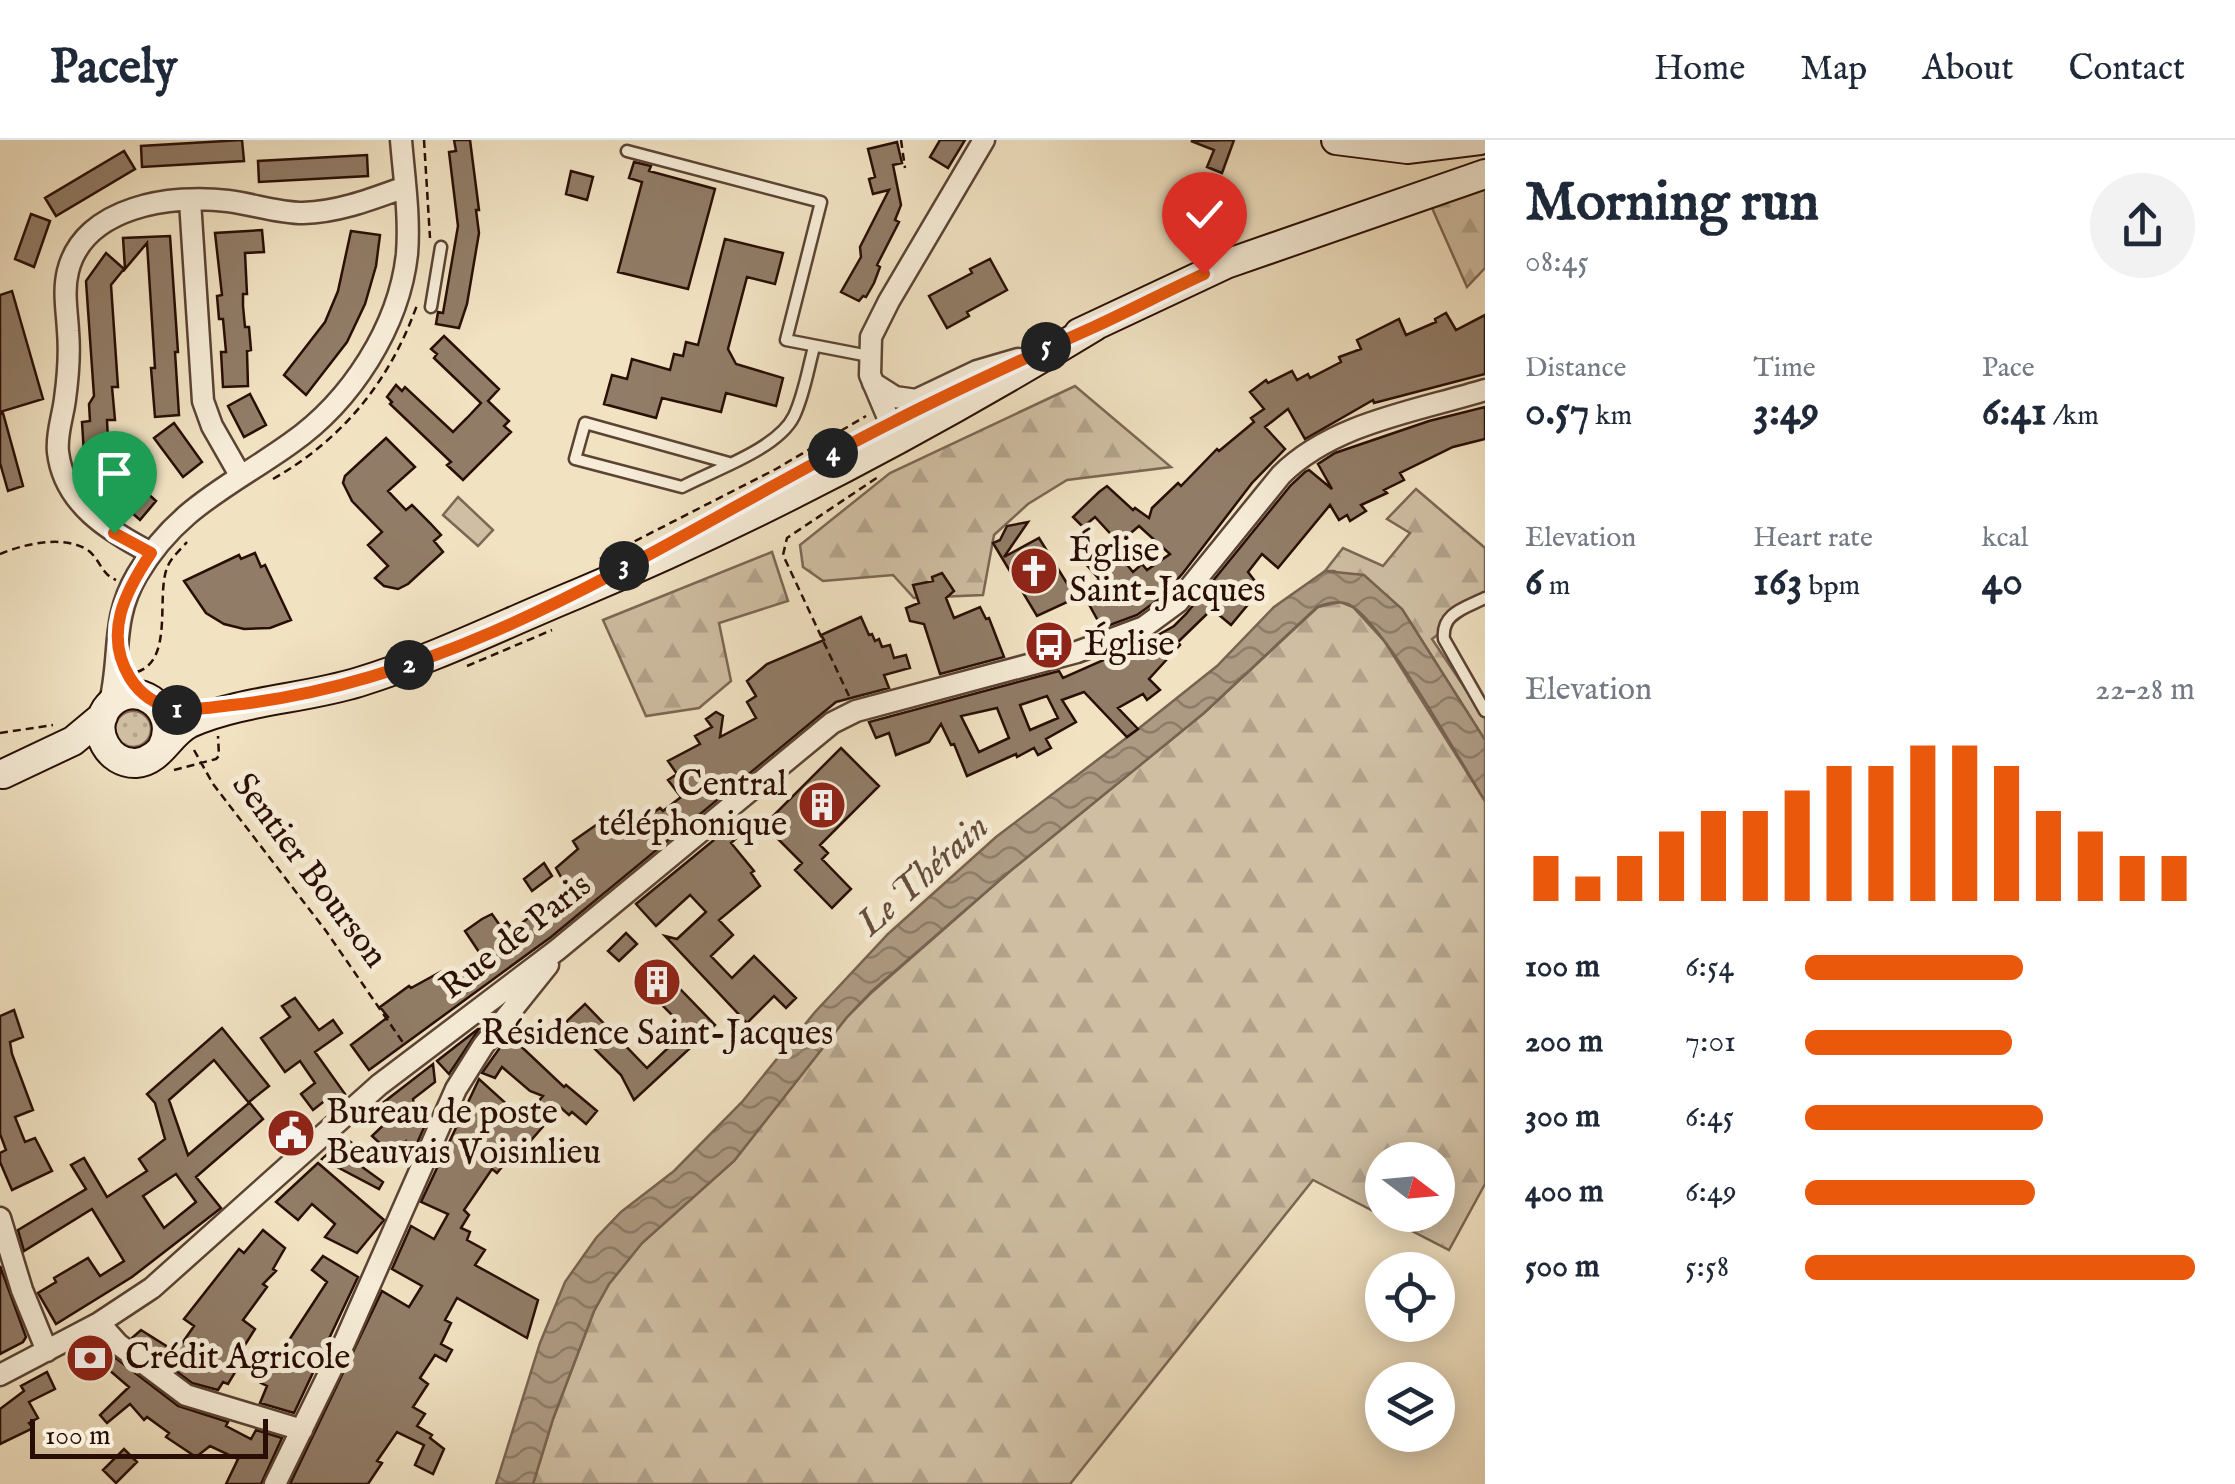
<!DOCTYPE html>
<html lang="en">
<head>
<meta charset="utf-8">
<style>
  :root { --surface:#fff; --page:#f2f2f3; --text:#1f2937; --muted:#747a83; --line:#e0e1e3; --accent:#ea580c }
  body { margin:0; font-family:"IM FELL English",serif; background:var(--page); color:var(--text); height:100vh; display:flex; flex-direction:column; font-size:38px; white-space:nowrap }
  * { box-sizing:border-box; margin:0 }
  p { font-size:32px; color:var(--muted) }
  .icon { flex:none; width:55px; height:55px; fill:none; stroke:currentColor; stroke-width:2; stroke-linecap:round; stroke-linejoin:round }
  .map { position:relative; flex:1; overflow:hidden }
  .panel { display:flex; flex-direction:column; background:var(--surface); width:750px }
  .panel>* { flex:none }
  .needle { width:65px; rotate:106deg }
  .buttons { position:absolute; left:1365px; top:1002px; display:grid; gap:20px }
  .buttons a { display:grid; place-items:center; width:90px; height:90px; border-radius:50%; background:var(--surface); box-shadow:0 5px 25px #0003; font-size:50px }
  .scale { position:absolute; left:30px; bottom:25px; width:238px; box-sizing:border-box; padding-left:10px; border:5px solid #290e05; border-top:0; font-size:28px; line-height:35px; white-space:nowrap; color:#290e05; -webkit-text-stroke:8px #f6ecd7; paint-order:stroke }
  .pin { position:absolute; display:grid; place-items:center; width:85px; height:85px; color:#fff; margin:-102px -42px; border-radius:50% 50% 50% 0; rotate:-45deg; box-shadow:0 0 10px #0007 }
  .pin .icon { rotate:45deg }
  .km { position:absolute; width:50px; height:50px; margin:-25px; border-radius:50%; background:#222; color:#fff; font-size:28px; line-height:50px; text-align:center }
  .round { display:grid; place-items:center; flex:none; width:105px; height:105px; border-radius:52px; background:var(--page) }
  .summary { display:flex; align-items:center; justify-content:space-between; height:170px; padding:0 40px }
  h1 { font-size:55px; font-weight:800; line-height:75px }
  .metrics { display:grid; grid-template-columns:repeat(3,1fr); gap:15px; height:170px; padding:10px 40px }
  .metrics div { display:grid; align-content:center }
  .metrics b { font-size:42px; font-weight:800 }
  .metrics small { font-size:28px; font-weight:400 }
  .metrics p { font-size:28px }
  .chart { height:280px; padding:20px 40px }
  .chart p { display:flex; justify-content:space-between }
  .chart svg { width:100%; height:180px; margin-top:10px; stroke:var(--accent); stroke-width:6 }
  ul { padding:0 40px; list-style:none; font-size:32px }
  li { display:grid; grid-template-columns:160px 120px 1fr; align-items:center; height:75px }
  li i { height:25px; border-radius:12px; background:var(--accent) }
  header { display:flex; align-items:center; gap:60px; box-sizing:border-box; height:140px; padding:0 50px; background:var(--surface); border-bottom:2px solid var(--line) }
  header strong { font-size:48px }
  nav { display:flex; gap:55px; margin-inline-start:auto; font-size:35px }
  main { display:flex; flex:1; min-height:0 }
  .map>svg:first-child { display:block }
  .grass { fill:url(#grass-dots); stroke:#7c6654; stroke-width:2.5 }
  .forest { fill:url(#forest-firs); stroke:#7c6654; stroke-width:2.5; fill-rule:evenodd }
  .garden { fill:#cfbea2; stroke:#7c6654; stroke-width:2.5 }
  .water { fill:url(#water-waves); stroke:#786250; stroke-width:2.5 }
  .building { fill:#917c67; stroke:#290e05; stroke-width:2.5; fill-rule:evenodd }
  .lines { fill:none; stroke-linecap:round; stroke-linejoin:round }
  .lane-casing { stroke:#5b4334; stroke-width:15 }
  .street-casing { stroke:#5b4334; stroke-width:25 }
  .secondary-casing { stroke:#290e05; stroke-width:32 }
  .path { stroke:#290e05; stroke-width:2.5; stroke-dasharray:8 5; stroke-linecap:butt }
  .lane { stroke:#f6ecd7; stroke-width:10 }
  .street { stroke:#f6ecd7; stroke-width:20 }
  .secondary { stroke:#f6ecd7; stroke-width:28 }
  .route-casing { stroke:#fff; stroke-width:20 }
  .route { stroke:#ea580c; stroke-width:12 }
  .labels { text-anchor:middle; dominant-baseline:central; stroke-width:10; stroke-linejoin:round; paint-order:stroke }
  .poi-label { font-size:35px; fill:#290e05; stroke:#f6ecd7; text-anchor:start }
  .street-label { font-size:35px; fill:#290e05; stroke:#f6ecd7 }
  .water-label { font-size:38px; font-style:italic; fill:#644d3d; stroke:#f6ecd7 }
</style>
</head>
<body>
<header>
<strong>Pacely</strong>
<nav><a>Home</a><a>Map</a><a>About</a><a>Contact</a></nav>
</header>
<main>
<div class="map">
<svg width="1485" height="1344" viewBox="0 0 1485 1344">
  <defs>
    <pattern id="grass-dots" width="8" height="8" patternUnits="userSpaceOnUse" patternTransform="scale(2.5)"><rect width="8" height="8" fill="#cfbea2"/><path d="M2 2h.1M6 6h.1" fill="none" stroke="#b2a28a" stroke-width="1.8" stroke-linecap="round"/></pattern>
    <pattern id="forest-firs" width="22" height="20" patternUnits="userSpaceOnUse" patternTransform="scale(2.5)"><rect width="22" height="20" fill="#cfbea2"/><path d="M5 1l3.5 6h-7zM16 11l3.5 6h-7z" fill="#b2a28a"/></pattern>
    <pattern id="water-waves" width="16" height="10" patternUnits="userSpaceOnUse" patternTransform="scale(2.5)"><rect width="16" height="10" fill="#ad9a82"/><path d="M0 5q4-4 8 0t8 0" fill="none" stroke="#8d7c68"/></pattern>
  </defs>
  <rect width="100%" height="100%" fill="#f1e2c2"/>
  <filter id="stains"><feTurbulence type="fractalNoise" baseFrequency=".002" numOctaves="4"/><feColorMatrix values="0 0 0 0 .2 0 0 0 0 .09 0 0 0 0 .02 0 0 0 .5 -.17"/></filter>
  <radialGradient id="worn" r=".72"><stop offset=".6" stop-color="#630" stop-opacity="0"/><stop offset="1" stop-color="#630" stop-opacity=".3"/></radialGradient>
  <path class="grass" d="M115 589a18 18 0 1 1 36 0a18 18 0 1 1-36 0Z"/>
  <path class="forest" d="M1485 47V128L1467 147 1432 68Z
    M1075 246 1171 327 1067 340 1028 364 994 395 983 455 914 458 893 435 823 441 803 427 800 405 890 333Z
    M1416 349 1485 408V459L1432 499 1485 578V600L1402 469 1389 459 1334 431H1325L1343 408 1383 426 1410 393 1387 379Z
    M772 412 788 461 719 483 731 541 699 568 646 576 603 480Z
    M1340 462 1353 467 1385 502 1485 661V1044L1449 1110 1313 1040 1070 1344H533L553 1279 594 1171 609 1144 642 1103 734 1021 847 877 871 853 1009 732 1204 573 1318 467ZM1382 1020H1438V1075H1382Z"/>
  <path class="garden" d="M458 357 493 390 478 406 443 375Z"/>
  <path class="water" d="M1325 431 1364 435 1402 469 1485 600V661C1461 623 1382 479 1348 464 1338 460 1327 463 1317 467L1204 573 1009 732 871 852 847 877 734 1021 642 1103 609 1144 594 1171 553 1279 533 1344H496L540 1203 565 1142 596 1098 621 1072 674 1031 742 962 815 872 888 794 996 697 1138 589 1217 526 1274 467Z"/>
  <path class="building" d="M242 0 244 21 142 27 141 6Z
    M454 0H470L479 70H476L479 93 467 164 459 188 436 184 438 172 443 173 458 86 449 12 456 11Z
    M940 0H965L948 28 930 17Z
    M1234 0 1222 33 1207 27 1214 10 1191 1Z
    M897 2 902 23 893 25 901 65 895 80 899 82 877 125 880 127 874 143 866 157 863 156 859 161 841 152 861 117 860 107 889 50 873 54 869 39 875 37 868 9Z
    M124 11 135 29 56 76 45 58Z
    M367 15 368 36 259 42 258 21Z
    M634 22 651 26 649 31 715 49 688 149 618 132 642 42 629 38Z
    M571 31 593 37 587 60 566 54Z
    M31 74 50 81 34 127 15 119Z
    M262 90 264 112 245 113 247 154H243V166L245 187H249L251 210 247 211 248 246 223 247 221 212H226L223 179H219L217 156 222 155 215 93Z
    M351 91 380 95 376 126 365 164 347 202 306 255 284 235 325 182 338 151Z
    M170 96 178 212H175L179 275 155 277 151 228H155L147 103 125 129 123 98Z
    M725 99 783 113 775 144 747 137 728 209 736 224 783 238 776 266 726 253 721 272 662 258 656 278 604 264 612 235 627 239 632 219 670 230 674 214 683 216 686 202 698 205Z
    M106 113 124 129 111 145 118 247H112L115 280H107L109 320 118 328 85 330 82 282 90 281 89 264 94 256 86 141Z
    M990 119 1007 150 967 172 969 176 947 188 929 156 972 133 970 129Z
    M12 151 43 259 0 272V155Z
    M1446 173 1456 190 1485 175V234L1374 263 1373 260 1305 299 1288 269 1265 287 1285 309 1252 343 1183 433 1162 457 1137 475 1102 488 1081 450 1099 439 1084 422 1109 403 1133 432 1142 424 1147 430 1170 414 1139 386 1119 403 1095 377 1083 387 1073 377 1099 352 1107 346 1133 370 1135 368 1149 378 1152 368 1178 343 1181 346 1217 309 1219 311 1254 282 1251 278 1264 269 1250 252 1266 240 1268 243 1292 231 1297 240 1308 234 1310 238 1341 222 1339 217 1361 209 1357 200 1399 179 1406 195 1436 182 1435 179Z
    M444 196 499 249 488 261 509 281 504 286 511 292 463 340 447 325 451 322 390 264 392 262 387 257 396 245 402 251 405 247 453 292 467 278 481 263 434 218 437 214 431 209Z
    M250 254 266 285 244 297 228 266Z
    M1485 267V299L1453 307 1400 333 1404 340 1384 350 1387 353 1361 365 1366 371 1350 381 1347 375 1339 380 1330 365 1278 428 1262 414 1248 432 1261 449 1231 485 1212 469 1178 502 1180 505 1149 539 1160 550 1147 560 1143 554 1118 568 1138 589 1127 597 1084 552 1062 560 1076 582 1046 599 1051 608 1038 615 1034 608 1017 617 1016 614 967 636 954 604 951 605 941 584 929 602 896 615 889 593 876 598 869 582 1059 531 1063 538 1149 500 1174 486 1186 474 1291 345 1305 332 1309 330 1332 349 1318 324 1335 313 1429 281ZM1047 556 1058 578 1030 590 1020 565ZM997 568 1009 598 979 612 961 576Z
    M3 273 23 346 8 351 0 323V274Z
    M174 283 202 322 183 337 154 298Z
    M386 298 415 327 388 351 406 370 412 365 430 383 441 395 434 401 443 412 408 444 398 449 384 446 375 438 388 426 368 405 382 392 352 361 343 343 345 336Z
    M120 329 156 361 140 380 104 348Z
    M1028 382 1004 417 1039 398 1076 458 1037 476 993 403 1000 400 1007 386Z
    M255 413 261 427 265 425 291 480 270 488 244 489 224 484 206 473 184 441 239 415 241 419Z
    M942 433 954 451 946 458 954 478 980 467 986 479 989 478 1004 517 940 534 924 484 910 481 906 468 919 463 913 445 933 441 932 437Z
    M861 477 869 495 872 494 875 501 879 499 882 507 890 505 894 518 906 515 910 528 884 535 889 548 836 562 551 797 369 930 351 905 388 877 380 867 409 846 411 848 442 831 452 844 485 821 465 791 482 779 492 774 501 787 507 782 513 790 547 763 550 768 571 755 556 728 578 709 573 701 599 683 603 689 618 680 623 689 626 686 629 690 660 668 663 671 681 657 668 640 677 634 668 621 700 604 695 596 712 587 706 579 716 572 723 576 720 597 756 578 747 562 756 556 747 541 767 524 824 500 821 495Z
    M841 608 879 646 820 705 828 713 822 719 851 749 832 768 795 730 802 723 764 685Z
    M731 686 740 695 731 703 754 731 751 733 760 746 719 780 733 795 711 816 732 838 754 816 796 858 786 868 774 856 747 883 665 796 677 799 706 772 690 755 656 786 636 764Z
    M544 723 552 736 532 751 524 739Z
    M626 793 637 804 619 821 608 811Z
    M653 821 715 885 634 960 621 935 567 881 585 864 647 928 687 890 635 838Z
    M295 858 319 890 333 880 342 893 315 912 345 954 332 966 327 959 313 970 301 954 315 943 300 921 285 932 261 898 290 877 282 866Z
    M14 870 23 897 10 902 12 914 33 970 15 977 25 1002 35 998 52 1031 12 1050 0 1022V1013L6 1010 0 994V876Z
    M222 888 269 946 249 962 263 979 196 1037 221 1068 132 1137 56 1184 38 1153 56 1142 54 1138 88 1118 100 1136 124 1121 92 1069 24 1111 18 1090 86 1049 71 1025 84 1018 107 1057 147 1031 139 1019 165 999 155 963 147 954ZM214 920 249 963 188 1015 169 960ZM176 1034 196 1062 164 1088 143 1056Z
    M478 889H479L449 934 437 921Z
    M509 895 564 947 566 945 597 971 586 984 572 972 569 975 560 967 527 1005 523 1001 497 1033 492 1029 464 1070 469 1075 461 1088 470 1092 467 1100 485 1110 475 1125 538 1160 527 1198 457 1158 445 1180 451 1183 441 1204 452 1210 446 1221 435 1215 420 1238 428 1244 413 1267 425 1274 417 1286 432 1295 430 1298 444 1309 433 1334 415 1325 424 1305 397 1292 377 1321 382 1323 368 1344H290L382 1151 409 1167 422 1146 392 1129 411 1086 434 1099 448 1074 421 1062 479 939 523 979 543 956 530 951 502 927 495 938 482 933Z
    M433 924 435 942 413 959 414 965 427 981 410 1019 402 1016 405 1002 393 1011H388L372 996 395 974 384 962Z
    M294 974 306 990 287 1007 274 992Z
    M345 998 366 1013 358 1024 383 1042 379 1049 322 1019Z
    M318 1023 384 1080 357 1113 325 1097 335 1084 312 1064 298 1080 276 1062Z
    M263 1090 285 1108 273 1129 276 1131 263 1144 267 1147 243 1180 255 1189 238 1216 243 1219 228 1244 223 1242 218 1250 192 1243 132 1198 141 1190 176 1212 194 1186 184 1179 239 1109 244 1113Z
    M323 1116 358 1137 294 1273 260 1263 267 1246 261 1243 327 1142 312 1130Z
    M0 1126 26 1197 23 1202 0 1214Z
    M100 1206 178 1266 228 1282 226 1286 251 1299 256 1290 282 1298 261 1344H226L238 1319 210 1306 196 1317 166 1297 169 1293 147 1277 144 1280 130 1264 107 1283 100 1275 129 1247 101 1223 77 1235 70 1221Z
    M47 1232 55 1249 29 1262 38 1278 29 1283 33 1288 0 1304V1269L24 1251 21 1246Z
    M124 1309 137 1322 116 1343 103 1330Z"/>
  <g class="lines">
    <g class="lane-casing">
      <path id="lane" d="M627 11 821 62 786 200 869 216
        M431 167 441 107
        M729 323 585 283 575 319 682 347C714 330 778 309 794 276 804 255 808 229 814 207
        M1485 458C1465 468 1441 473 1444 499L1485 571"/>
    </g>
    <g class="street-casing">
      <path id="street" d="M190 61 203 261 212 286 240 335
        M873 243 895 257 916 260 977 231 1018 219
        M897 299 870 235 871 197 889 161 984 0
        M151 413C109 391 64 364 58 312 56 294 63 276 65 259 68 237 70 214 68 191 67 171 63 151 68 131 84 66 172 54 228 61 253 64 277 73 303 73 339 72 372 59 405 47
        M109 566C122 518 110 481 137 435 177 367 231 346 291 303 351 261 399 187 407 114 410 76 404 37 401 0
        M0 1078 22 1150 47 1211
        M99 1183 118 1204 186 1255 302 1290
        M0 1235 99 1183 152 1148 379 945 557 810 832 583 856 571 1077 512 1144 487 1178 462 1281 335C1333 283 1417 271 1485 250
        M275 1344 345 1201 456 949 483 906 548 825"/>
    </g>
    <g class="secondary-casing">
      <path id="secondary" d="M1336 0 1407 9 1480 0
        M1079 193 1226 124 1485 34
        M162 608C183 567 131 534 106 569 91 592 109 624 136 623 161 621 169 593 190 583 242 560 304 559 359 542 434 519 504 484 577 454 756 379 929 287 1095 186
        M3 634 73 601 103 576"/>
    </g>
    <path class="path" d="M424 0 430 98
      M901 0 905 28
      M273 339C343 299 390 241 417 165
      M0 414C24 404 65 394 89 411 101 421 101 434 116 440
      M600 419 776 329 866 276
      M467 526 552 490
      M137 532C174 520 156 456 167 428 170 419 180 410 187 402
      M849 556 783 415 787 398 878 337
      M0 593 53 585
      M194 610 213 644 326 791 404 904
      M174 630 216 619 219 616 218 596"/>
    <use href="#lane" class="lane"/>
    <use href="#street" class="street"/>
    <use href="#secondary" class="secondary"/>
  </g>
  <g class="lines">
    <g class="route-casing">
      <path id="route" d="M114 393 151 413C125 452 103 494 130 538 155 577 192 570 232 565 473 540 677 391 889 284 957 249 1025 218 1094 187 1131 170 1167 151 1204 134"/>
    </g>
    <use href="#route" class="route"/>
  </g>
  <defs>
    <g id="church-disc" transform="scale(2.5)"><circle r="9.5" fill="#8f2418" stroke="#f6ecd7"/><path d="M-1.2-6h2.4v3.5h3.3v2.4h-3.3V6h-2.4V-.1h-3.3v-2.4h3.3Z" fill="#fff"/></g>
    <g id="bus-disc" transform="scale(2.5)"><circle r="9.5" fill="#8f2418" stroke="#f6ecd7"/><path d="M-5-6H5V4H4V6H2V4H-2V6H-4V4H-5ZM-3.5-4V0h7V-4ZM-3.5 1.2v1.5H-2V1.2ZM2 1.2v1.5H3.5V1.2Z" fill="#fff"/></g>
    <g id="building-disc" transform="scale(2.5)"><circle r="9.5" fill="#8f2418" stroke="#f6ecd7"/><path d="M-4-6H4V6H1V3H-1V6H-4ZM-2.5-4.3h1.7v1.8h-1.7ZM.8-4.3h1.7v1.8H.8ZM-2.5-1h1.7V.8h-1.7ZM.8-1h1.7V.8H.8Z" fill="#fff"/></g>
    <g id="civic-disc" transform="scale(2.5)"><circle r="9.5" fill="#8f2418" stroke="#f6ecd7"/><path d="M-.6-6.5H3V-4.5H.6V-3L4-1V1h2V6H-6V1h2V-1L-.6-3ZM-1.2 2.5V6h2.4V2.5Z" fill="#fff"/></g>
    <g id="bank-disc" transform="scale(2.5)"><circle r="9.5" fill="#8f2418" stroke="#f6ecd7"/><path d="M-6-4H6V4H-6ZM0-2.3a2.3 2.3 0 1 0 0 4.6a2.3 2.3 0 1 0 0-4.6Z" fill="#fff"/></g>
  </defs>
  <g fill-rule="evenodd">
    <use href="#church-disc" x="1034" y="431"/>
    <use href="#bus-disc" x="1049" y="505"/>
    <use href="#building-disc" x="822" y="665"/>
    <use href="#building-disc" x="657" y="842"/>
    <use href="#civic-disc" x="291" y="993"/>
    <use href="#bank-disc" x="90" y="1218"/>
  </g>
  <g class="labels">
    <g class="poi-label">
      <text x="1069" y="411">Église<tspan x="1069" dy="40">Saint-Jacques</tspan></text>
      <text x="1084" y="505">Église</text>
      <text x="787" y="645" text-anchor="end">Central<tspan x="787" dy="40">téléphonique</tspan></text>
      <text x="657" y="894" text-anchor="middle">Résidence Saint-Jacques</text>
      <text x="326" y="973">Bureau de poste<tspan x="326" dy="40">Beauvais Voisinlieu</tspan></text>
      <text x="125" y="1218">Crédit Agricole</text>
    </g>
    <g class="street-label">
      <text transform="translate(309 731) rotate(53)">Sentier Bourson</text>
      <text transform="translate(516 797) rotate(-38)">Rue de Paris</text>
    </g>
    <g class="water-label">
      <text transform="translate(924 736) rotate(-42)">Le Thérain</text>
    </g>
  </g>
  <rect width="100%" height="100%" filter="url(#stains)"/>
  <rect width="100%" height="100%" fill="url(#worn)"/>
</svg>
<div class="buttons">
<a><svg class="needle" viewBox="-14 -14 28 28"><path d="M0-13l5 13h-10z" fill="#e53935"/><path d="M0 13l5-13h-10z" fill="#747a83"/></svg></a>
<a><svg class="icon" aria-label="locate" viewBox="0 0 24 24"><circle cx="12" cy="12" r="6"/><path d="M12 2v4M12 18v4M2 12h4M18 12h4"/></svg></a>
<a><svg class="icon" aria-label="layers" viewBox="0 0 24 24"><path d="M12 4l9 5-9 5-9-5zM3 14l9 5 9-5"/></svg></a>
</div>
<div class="scale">100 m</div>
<div class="pin" style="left:114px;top:393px;background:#1e9e55"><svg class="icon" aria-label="arrive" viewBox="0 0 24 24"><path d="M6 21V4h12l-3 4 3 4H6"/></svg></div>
<div class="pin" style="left:1204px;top:134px;background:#d93025"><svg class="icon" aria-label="check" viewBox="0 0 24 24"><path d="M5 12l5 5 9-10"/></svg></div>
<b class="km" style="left:177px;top:570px">1</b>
<b class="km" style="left:409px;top:525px">2</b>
<b class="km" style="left:624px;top:426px">3</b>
<b class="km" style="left:833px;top:313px">4</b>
<b class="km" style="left:1046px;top:207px">5</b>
</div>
<section class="panel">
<div class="summary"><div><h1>Morning run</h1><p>08:45</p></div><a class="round"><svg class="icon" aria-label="share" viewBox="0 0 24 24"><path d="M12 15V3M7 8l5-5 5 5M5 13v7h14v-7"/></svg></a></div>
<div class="metrics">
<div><p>Distance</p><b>0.57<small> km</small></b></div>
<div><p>Time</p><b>3:49</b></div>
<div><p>Pace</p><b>6:41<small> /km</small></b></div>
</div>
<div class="metrics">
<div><p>Elevation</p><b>6<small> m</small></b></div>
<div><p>Heart rate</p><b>163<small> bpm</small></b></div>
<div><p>kcal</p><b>40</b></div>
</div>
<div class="chart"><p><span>Elevation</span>22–28 m</p>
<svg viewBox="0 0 160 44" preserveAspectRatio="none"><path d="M5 44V33M15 44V38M25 44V33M35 44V27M45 44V22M55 44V22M65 44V17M75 44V11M85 44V11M95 44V6M105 44V6M115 44V11M125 44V22M135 44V27M145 44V33M155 44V33"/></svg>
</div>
<ul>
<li><b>100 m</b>6:54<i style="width:56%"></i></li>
<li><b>200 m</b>7:01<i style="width:53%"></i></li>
<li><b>300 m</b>6:45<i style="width:61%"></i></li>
<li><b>400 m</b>6:49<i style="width:59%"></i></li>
<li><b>500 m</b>5:58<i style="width:100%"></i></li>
</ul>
</section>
</main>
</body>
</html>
